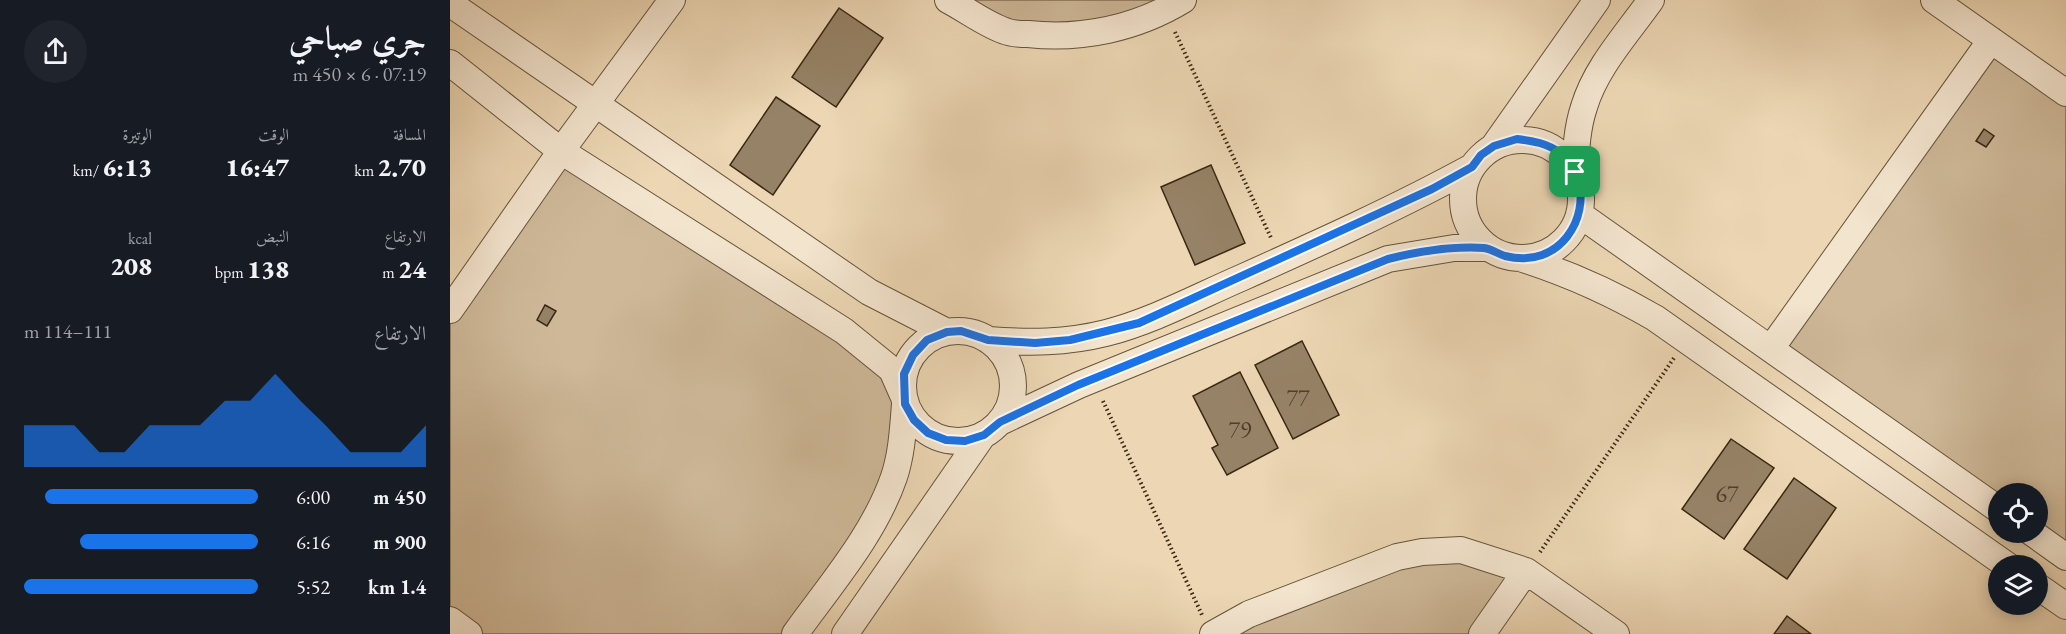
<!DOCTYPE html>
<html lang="ar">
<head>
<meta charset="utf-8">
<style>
  :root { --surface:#171b24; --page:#20242c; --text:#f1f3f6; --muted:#9ea1a6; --accent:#1a73e8 }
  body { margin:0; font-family:"EB Garamond",Amiri,serif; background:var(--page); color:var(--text); direction:rtl; height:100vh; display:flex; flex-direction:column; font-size:22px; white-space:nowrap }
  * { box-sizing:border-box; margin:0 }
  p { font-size:20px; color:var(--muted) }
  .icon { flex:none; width:33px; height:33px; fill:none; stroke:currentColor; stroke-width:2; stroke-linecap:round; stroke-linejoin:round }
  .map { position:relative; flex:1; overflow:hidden; direction:ltr }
  .panel { display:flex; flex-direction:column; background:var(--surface); width:450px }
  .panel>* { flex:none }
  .fabs { position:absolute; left:1538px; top:483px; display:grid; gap:12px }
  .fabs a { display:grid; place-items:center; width:60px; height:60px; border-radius:50%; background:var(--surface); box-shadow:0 3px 15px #0003; font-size:30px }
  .pin { position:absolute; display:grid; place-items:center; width:51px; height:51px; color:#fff; margin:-26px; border-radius:12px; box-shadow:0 3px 9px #0006 }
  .round { display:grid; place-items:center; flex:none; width:63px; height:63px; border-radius:32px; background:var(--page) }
  .head { display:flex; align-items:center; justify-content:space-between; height:102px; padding:0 24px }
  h1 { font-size:33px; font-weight:800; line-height:45px }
  .stats { display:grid; grid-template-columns:repeat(3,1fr); gap:9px; height:102px; padding:6px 24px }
  .stats div { display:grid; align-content:center }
  .stats b { font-size:26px; font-weight:800 }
  .stats small { font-size:16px; font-weight:400 }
  .stats p { font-size:16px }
  .chart { height:168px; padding:12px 24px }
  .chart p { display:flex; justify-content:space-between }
  .chart svg { width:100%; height:108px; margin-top:6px; fill:var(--accent); opacity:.7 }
  ul { padding:0 24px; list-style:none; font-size:20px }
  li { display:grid; grid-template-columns:96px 72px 1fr; align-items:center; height:45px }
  li i { height:15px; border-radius:8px; background:var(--accent) }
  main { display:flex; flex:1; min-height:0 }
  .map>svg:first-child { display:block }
  .green { fill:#ceb898; stroke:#847055; stroke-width:1.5 }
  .building { fill:#968266; stroke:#392812; stroke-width:1.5 }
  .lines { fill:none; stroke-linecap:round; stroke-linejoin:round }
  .minor-casing { stroke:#66543a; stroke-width:28 }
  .path { stroke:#392812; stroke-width:4; stroke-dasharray:1.5 3; stroke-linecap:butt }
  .minor { stroke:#f3e4ce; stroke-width:26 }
  .route-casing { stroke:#fff; stroke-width:12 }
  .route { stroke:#1a73e8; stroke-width:8 }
  .labels { text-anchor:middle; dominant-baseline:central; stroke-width:4.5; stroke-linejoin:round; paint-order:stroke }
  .number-label { font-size:24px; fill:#503e27 }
</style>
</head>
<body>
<main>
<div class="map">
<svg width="1616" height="634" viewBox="0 0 1616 634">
  <rect width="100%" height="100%" fill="#ecd6b3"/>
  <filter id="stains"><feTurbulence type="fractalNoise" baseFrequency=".00333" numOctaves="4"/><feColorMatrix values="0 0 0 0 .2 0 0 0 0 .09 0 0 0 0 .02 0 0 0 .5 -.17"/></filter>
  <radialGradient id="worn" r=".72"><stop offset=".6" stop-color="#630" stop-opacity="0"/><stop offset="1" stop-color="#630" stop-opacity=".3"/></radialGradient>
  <path class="green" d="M505 0H708L716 11 597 36Z
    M1541 40 1616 93V557L1587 532V494H1548L1322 347Z
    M111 151 394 331 455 404 444 476 345 634H22L0 618V310Z
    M1011 550 1076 571 1032 634H766L827 603Z"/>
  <path class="building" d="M389 8 433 38 386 107 342 77Z
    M326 97 370 126 323 195 280 165Z
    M1534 129 1544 136 1536 147 1526 141Z
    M761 165 795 243 745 265 711 187Z
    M95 305 106 311 97 326 87 320Z
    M852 341 889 415 843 439 805 365Z
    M790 372 828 448 777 475 762 448 768 445 743 396Z
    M1281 439 1324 468 1274 539 1232 509Z
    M1344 478 1386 508 1337 579 1294 549Z
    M1337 616 1361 634H1324Z"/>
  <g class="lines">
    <g class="minor-casing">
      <path id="minor" d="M0 0 8 9 419 292 497 332
        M498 0C517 10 535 24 555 31 562 34 571 34 578 34 632 40 687 28 733 0
        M1484 0 1616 93
        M0 63 111 151 394 331 442 370 453 395
        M1013 199a59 59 0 1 1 118 0a59 59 0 1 1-118 0Z
        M1044 146 1147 0
        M1125 172C1126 150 1127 128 1134 107 1146 67 1177 34 1201 0
        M1129 214 1548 509
        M1073 259C1120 274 1162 293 1205 318L1558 566
        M0 310 111 151 222 0
        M453 386a55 55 0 1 1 110 0a55 55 0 1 1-110 0Z
        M538 340C579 343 616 343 656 333 703 321 747 297 791 278 869 243 947 208 1022 167
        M1322 347 1541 40
        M550 422 629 385 938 259 1004 248H1038
        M1581 532 1616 557
        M1587 586 1616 606
        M0 620 19 634
        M345 634C380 585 424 535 444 477 452 453 453 428 455 404
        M395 634 533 435
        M763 634 799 614 947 557 972 552 1011 550 1076 571 1166 634
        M1032 634 1076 571"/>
    </g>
    <path class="path" d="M725 32 822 240
      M653 401 752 615
      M1090 552 1224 358"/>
    <use href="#minor" class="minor"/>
  </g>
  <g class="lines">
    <g class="route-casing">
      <path id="route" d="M1067 139C1083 141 1097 143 1110 153 1145 181 1133 240 1092 255 1081 259 1067 259 1055 256 1048 254 1042 249 1034 248 1001 246 970 251 938 259L628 385 550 422 534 435 515 441 496 440 478 433 464 420 455 404 454 374 463 355 477 340 497 332 511 331 538 340 585 343 620 340 689 323 982 189 1022 167 1031 155 1044 146Z"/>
    </g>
    <use href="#route" class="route"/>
  </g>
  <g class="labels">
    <g class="number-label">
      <text x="848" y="397">77</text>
      <text x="790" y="429">79</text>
      <text x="1277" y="493">67</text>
    </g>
  </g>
  <rect width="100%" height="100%" filter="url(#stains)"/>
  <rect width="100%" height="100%" fill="url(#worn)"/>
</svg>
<div class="fabs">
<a><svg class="icon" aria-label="locate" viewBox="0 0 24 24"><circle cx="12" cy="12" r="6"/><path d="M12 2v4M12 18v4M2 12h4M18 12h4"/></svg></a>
<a><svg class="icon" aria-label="layers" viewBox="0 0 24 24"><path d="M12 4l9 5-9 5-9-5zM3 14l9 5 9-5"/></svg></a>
</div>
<div class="pin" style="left:1125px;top:172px;background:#1e9e55"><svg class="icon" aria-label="arrive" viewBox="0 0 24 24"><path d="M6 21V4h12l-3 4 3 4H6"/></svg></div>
</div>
<section class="panel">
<div class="head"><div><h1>جري صباحي</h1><p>07:19 · 6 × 450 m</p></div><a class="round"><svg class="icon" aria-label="share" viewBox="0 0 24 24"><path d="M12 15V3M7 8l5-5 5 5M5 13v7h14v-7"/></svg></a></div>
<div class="stats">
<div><p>المسافة</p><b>2.70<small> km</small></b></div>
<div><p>الوقت</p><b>16:47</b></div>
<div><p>الوتيرة</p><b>6:13<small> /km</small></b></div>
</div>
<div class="stats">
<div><p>الارتفاع</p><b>24<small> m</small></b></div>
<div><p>النبض</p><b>138<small> bpm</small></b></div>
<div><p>kcal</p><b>208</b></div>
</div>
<div class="chart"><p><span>الارتفاع</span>111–114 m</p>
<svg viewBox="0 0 160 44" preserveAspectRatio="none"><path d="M0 44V27L10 27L20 27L30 38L40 38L50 27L60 27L70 27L80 17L90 17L100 6L110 17L120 27L130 38L140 38L150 38L160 27V44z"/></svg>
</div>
<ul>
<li><b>450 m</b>6:00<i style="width:91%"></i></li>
<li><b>900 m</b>6:16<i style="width:76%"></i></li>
<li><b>1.4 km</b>5:52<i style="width:100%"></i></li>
</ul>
</section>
</main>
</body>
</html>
